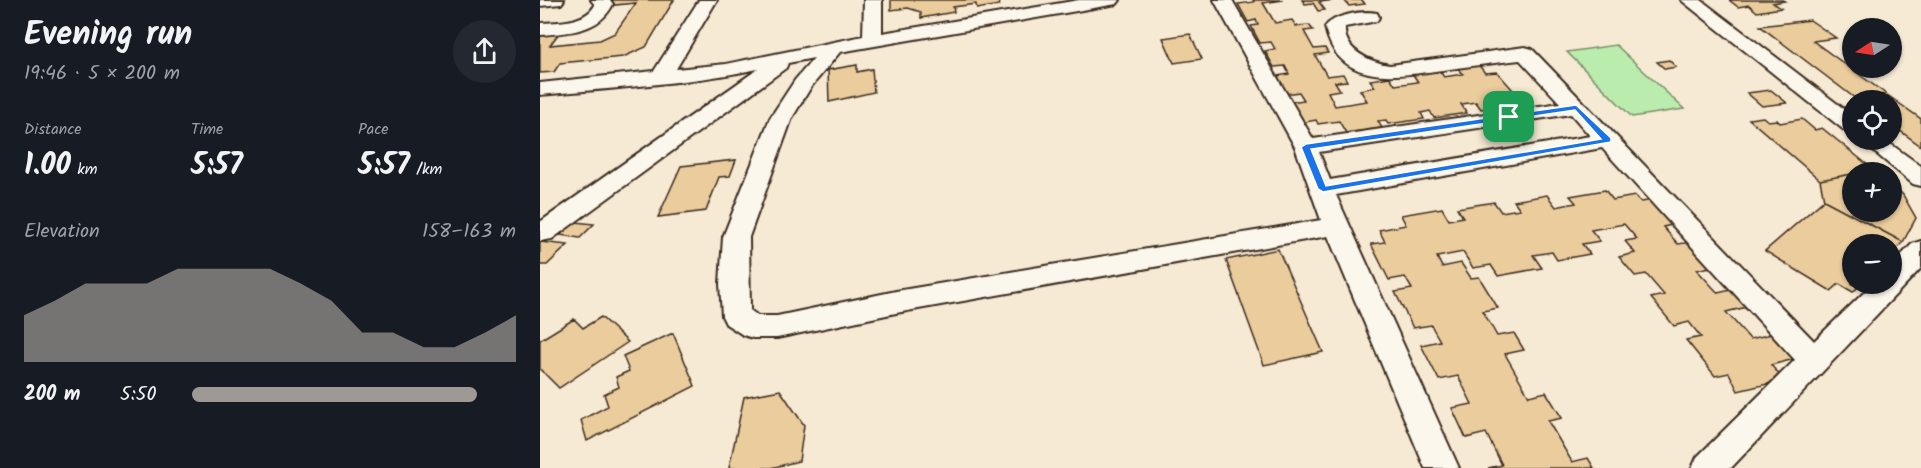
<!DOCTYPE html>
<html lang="en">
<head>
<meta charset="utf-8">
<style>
  :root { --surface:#171b24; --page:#242831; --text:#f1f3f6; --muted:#9ea1a6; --accent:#9f9995 }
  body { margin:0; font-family:Kalam,sans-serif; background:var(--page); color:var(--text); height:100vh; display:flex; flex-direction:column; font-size:22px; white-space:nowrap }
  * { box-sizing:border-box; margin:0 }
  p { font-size:20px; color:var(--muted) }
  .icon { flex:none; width:33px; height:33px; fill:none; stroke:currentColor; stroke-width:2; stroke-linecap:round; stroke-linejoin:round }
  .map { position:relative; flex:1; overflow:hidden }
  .sheet { display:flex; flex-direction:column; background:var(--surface); width:540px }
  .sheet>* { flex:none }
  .needle { width:39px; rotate:258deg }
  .fabs { position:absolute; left:1302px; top:18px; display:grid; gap:12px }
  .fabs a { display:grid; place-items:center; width:60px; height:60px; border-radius:50%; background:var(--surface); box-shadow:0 2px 4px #0004; font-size:30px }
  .pin { position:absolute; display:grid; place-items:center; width:51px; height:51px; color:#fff; margin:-26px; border-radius:12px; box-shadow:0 3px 9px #0006 }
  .round { display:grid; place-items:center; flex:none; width:63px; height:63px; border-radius:32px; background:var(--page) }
  .summary { display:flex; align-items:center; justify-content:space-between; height:102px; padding:0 24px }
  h1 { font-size:33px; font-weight:600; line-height:45px }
  .figures { display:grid; grid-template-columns:repeat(3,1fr); gap:9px; height:102px; padding:6px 24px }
  .figures div { display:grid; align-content:center }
  .figures b { font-size:30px; font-weight:600 }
  .figures small { font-size:16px; font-weight:400 }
  .figures p { font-size:16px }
  .chart { height:168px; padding:12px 24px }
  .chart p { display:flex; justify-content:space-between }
  .chart svg { width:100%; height:108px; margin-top:6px; fill:var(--accent); opacity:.7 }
  ul { padding:0 24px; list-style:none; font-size:20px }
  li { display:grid; grid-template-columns:96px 72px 1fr; align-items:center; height:45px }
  li i { height:15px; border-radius:8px; background:var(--accent) }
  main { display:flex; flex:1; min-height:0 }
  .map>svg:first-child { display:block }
  .green { fill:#baedad; stroke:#7a8c66; stroke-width:1.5 }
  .building { fill:#eacc9d; stroke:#3b2a1e; stroke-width:1.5 }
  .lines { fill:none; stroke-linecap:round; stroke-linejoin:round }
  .minor-casing { stroke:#3b2a1e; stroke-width:4 }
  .minor { fill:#fbf7ec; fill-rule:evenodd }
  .route { fill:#1a73e8; stroke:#fff; stroke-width:1.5; fill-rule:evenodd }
</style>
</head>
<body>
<main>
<section class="sheet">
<div class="summary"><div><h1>Evening run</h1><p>19:46 · 5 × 200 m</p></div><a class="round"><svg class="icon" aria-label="share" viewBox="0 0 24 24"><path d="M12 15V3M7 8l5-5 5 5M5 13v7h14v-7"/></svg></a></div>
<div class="figures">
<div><p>Distance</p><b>1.00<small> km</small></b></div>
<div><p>Time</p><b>5:57</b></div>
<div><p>Pace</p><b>5:57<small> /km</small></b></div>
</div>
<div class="chart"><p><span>Elevation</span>158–163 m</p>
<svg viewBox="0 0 160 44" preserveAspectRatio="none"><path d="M0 44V25L10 19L20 12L30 12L40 12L50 6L60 6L70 6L80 6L90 12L100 19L110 32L120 32L130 38L140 38L150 32L160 25V44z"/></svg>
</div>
<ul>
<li><b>200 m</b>5:50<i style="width:88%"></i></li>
</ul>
</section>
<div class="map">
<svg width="1381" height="468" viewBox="0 0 1381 468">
  <rect width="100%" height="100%" fill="#f6ead4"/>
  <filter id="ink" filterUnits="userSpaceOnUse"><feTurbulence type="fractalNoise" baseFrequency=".0167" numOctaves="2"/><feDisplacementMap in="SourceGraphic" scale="12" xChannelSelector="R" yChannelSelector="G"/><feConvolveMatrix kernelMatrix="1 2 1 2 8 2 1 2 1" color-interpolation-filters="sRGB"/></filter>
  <g filter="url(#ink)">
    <path class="green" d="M1076 45 1144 109 1092 117 1027 52Z"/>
    <path class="building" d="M69 0H134L106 47 83 57 20 63 14 72 0 73V34L20 32 10 45 60 40 75 33 96 3 65 6Z
      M351 0H458L459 5 437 9 436 4 413 7 414 12 381 18V12L368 8 351 10Z
      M713 0H743L723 3 735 23 752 20 756 26 769 25 773 30 764 31 774 49 785 48 788 53 775 55 787 76 803 74 807 81 795 82 800 90 788 92 795 106 827 101 820 90 835 87 830 80 850 77 855 85 878 82 872 73 898 69 904 77 923 74 917 67 938 64 945 73 957 72 973 90 963 92 974 104 941 109 936 102 921 104 927 113 894 118 890 111 881 113 884 119 848 124 846 120 838 121 842 128 806 133 799 121 778 124 776 120 760 123 750 102 764 100 759 92 746 94 737 76 749 74 745 66 734 67 725 51 735 49 731 42 720 43 711 26 718 25 716 20 708 22 698 4 714 2Z
      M762 0H796L779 2 785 10 778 11 773 3 765 4Z
      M804 0H822L825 4 809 6Z
      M1189 0H1243L1245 1 1233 3 1241 8 1217 12 1209 5 1198 7Z
      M1270 20 1296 38 1273 41 1346 94 1316 99 1220 26Z
      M650 34 662 59 634 63 623 38Z
      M1129 60 1136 67 1125 69 1117 62Z
      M317 65V72L332 69 334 92 289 102 288 70Z
      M1231 90 1247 103 1222 106 1207 93Z
      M1346 94 1381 119V146L1352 125V100L1316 99Z
      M1223 117 1228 121 1237 120 1240 123 1262 119 1275 130 1282 128 1334 170 1280 180 1209 119Z
      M196 160 190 176 179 177 166 211 118 217 141 166Z
      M1312 174V212H1352V184L1363 195 1376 218 1363 242 1284 200 1280 180Z
      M1065 190 1073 200 1095 196 1101 202 1114 200 1136 224 1123 227 1138 244 1152 242 1174 266 1157 270 1178 293 1195 289 1211 306 1186 312 1210 339 1236 333 1258 358 1231 365 1244 380 1198 391 1189 373 1175 376 1146 340 1161 337 1149 322 1134 326 1111 298 1124 295 1106 274 1095 276 1079 257 1095 253 1085 241 1097 239 1084 224 1051 230 1060 241 1042 244 1050 254 1017 260 1012 252 993 255 1002 268 958 276 951 265 933 268 923 252 897 257 902 267 921 263 931 278 939 277 958 308 943 311 957 336 974 333 984 350 965 354 989 396 1006 392 1022 418 1008 421 1032 462 1048 458 1054 468H948L962 465 946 433 926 438 912 408 932 404 918 376 899 380 881 345 900 341 891 325 873 328 855 292 872 289 865 277 849 280 831 244 845 242 839 230 866 225 861 215 902 208 909 220 923 217 917 208 954 202 961 212 980 209 974 201 1007 195 1016 207 1036 203 1030 196Z
      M1284 200 1363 242 1352 253V244H1312V284H1321L1313 292 1299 284 1291 291 1225 251Z
      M35 222 54 224 40 238 20 235Z
      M0 242 28 245 7 265H0Z
      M738 249 783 352 724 365 686 260Z
      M61 317 88 342 19 388 0 369V340L34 319 43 328Z
      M133 333 155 386 47 441 41 420 68 406 64 394 79 387 76 377 89 371 83 356Z
      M240 390 264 425 259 461 231 468H189L204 397Z"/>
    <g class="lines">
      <g class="minor-casing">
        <path id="minor" d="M0 0H24L21 4 0 6Z
          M51 0H70L73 4C60 32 28 33 0 35V23C18 22 45 23 55 5Z
          M159 0H177L136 69 186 64 323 36 324 0H342V33L539 0H580L577 4 571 5 300 52 271 87 252 118 209 237 210 310 218 316H237L356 291 781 220 755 147 674 0H692L773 139 1020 103 980 60C954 63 929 66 903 70 857 76 798 88 785 27 793 15 822 10 837 13L839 17 837 21 805 27C803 50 830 62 850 65L985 47 992 49 1274 341 1333 284H1352V265L1372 244 1381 241V268L1191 468H1152L1157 457 1255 360 1062 148 796 195 919 468H885L788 236 356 313 237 338H213L203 335 186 324 182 316 180 284 183 237 230 118 255 80 274 58 248 63 246 68 12 239 0 241V222L218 69C146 84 73 88 0 95V83L114 71ZM1031 114 1050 136 790 180 779 152Z
          M1141 0H1161L1312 115V132L1304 130Z
          M1320 140H1345L1381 166V186L1373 184Z"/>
      </g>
      <use href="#minor" class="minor"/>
    </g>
  </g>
  <path class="route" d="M1036 105 1071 138V142L783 192 778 189 761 147 766 144ZM1035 110 1061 139 786 186 771 149Z"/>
</svg>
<div class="fabs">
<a><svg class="needle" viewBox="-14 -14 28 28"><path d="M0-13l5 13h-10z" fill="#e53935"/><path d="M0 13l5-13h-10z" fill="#9ea1a6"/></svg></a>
<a><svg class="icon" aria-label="locate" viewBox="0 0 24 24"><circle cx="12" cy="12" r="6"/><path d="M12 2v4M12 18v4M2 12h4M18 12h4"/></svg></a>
<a>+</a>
<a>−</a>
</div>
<div class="pin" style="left:969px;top:117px;background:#1e9e55"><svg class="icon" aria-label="arrive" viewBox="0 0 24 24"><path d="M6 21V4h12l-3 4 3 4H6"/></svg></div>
</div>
</main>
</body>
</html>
